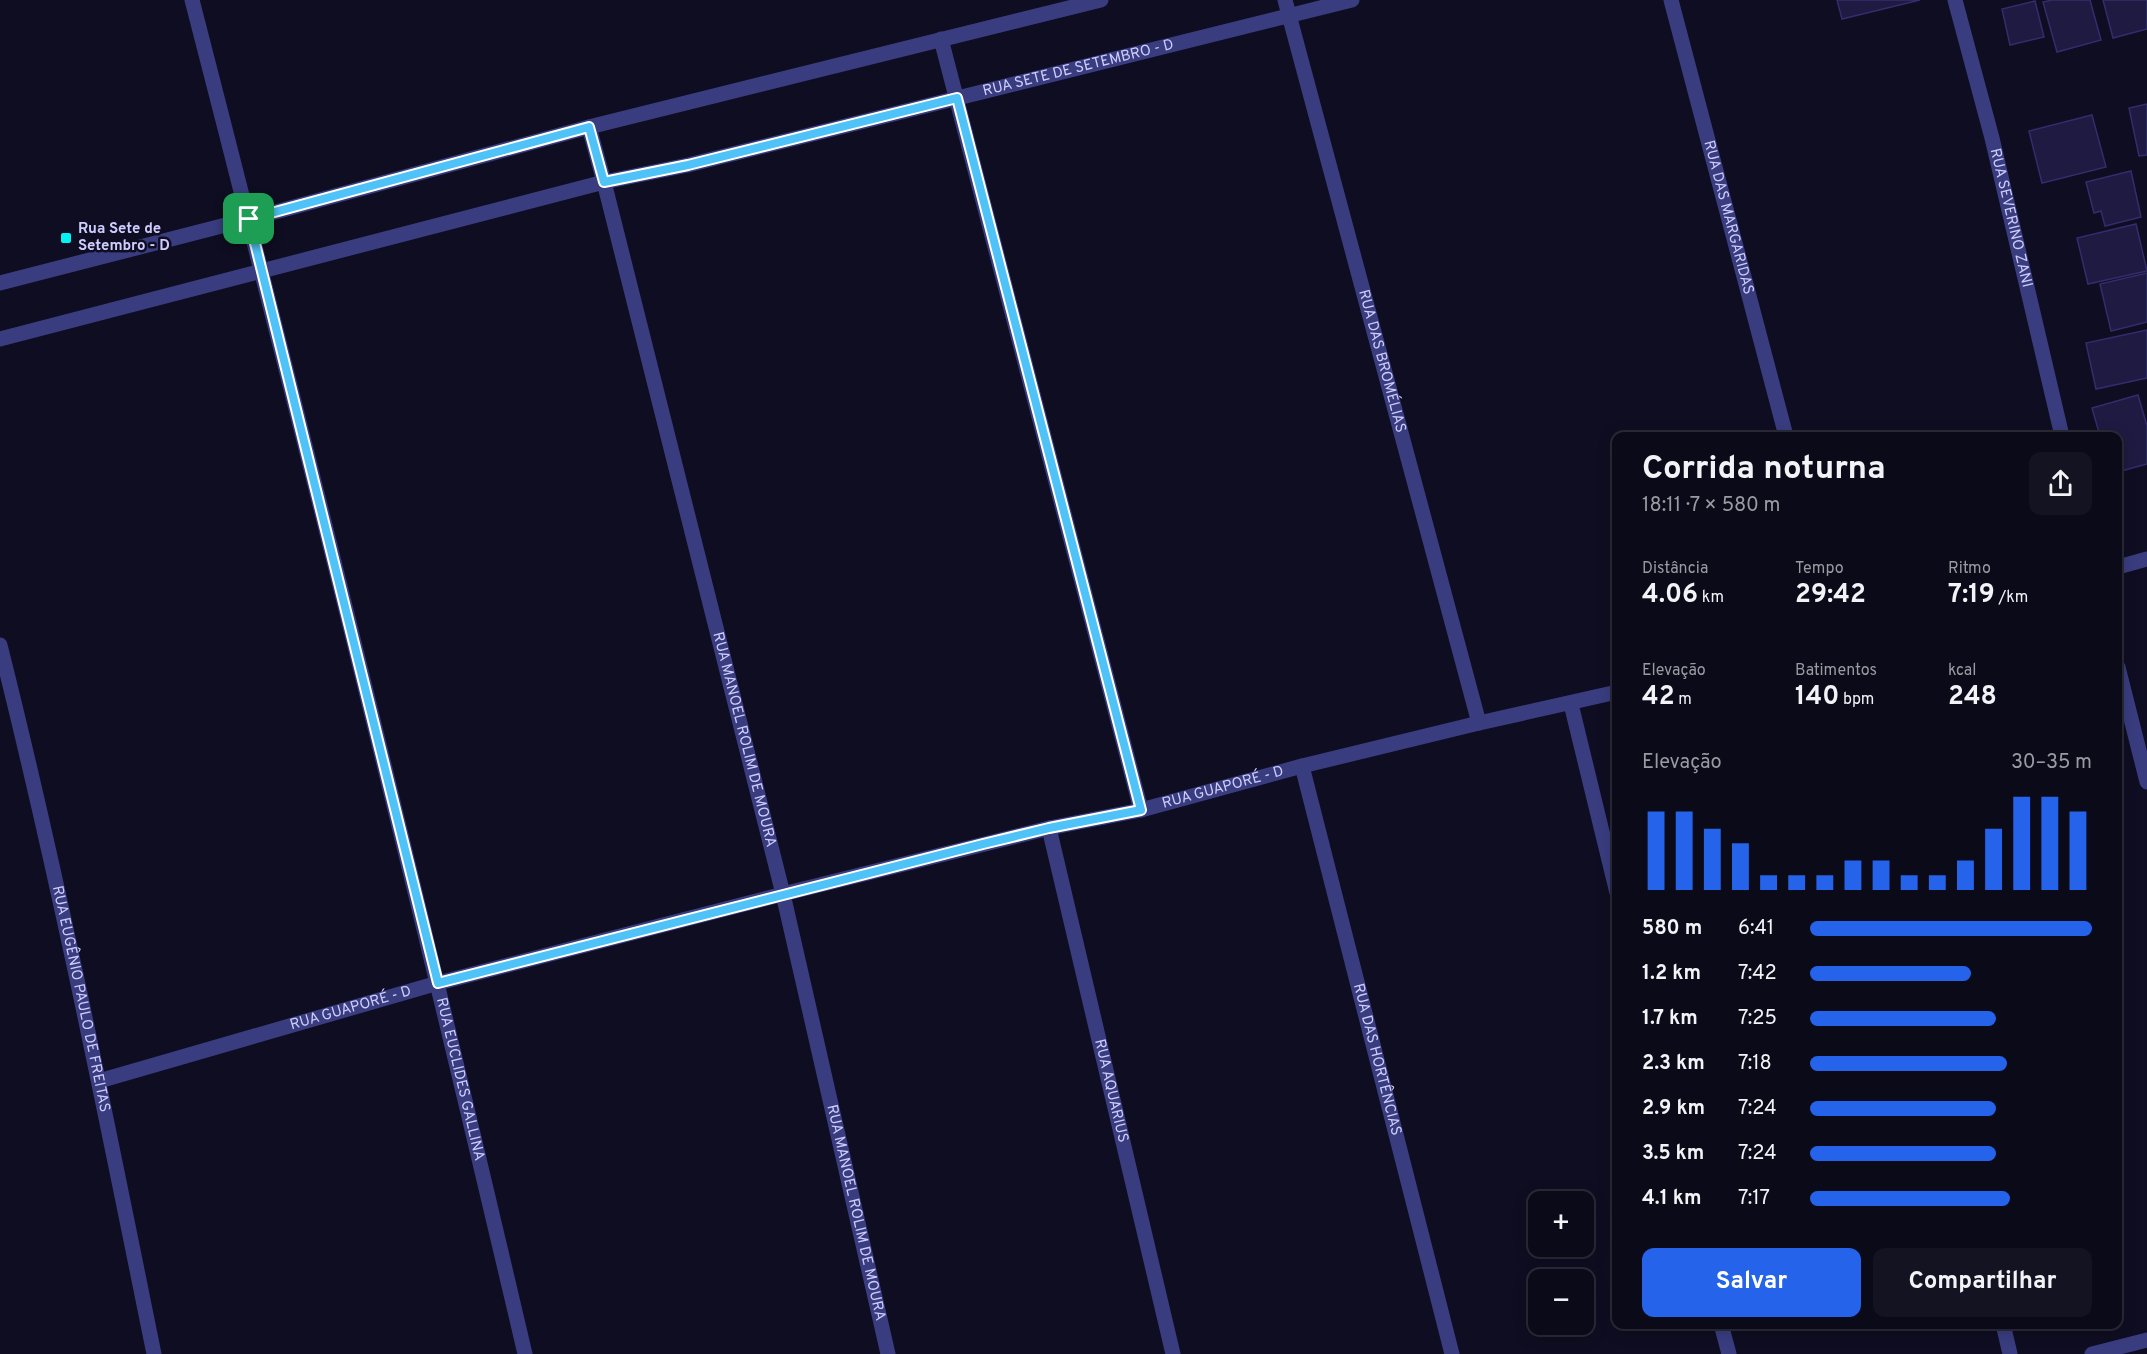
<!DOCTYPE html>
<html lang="pt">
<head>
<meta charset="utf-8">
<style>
  :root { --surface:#0b0a19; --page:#141322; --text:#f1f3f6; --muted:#9a9aa2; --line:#2b2b38; --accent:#2563eb }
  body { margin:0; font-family:Overpass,sans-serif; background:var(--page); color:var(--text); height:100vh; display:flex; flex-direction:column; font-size:22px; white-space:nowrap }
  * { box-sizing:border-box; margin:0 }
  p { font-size:20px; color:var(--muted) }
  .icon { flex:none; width:33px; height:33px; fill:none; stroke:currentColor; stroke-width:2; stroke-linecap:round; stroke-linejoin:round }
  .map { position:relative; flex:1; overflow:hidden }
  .sheet { position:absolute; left:1612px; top:432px; width:510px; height:897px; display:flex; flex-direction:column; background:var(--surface); border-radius:12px; box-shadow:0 3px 15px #0003,0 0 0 2px var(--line) }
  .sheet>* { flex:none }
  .buttons { position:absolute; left:1528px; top:1191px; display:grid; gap:12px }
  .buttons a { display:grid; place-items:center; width:66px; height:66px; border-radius:12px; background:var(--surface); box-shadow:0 3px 15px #0003,0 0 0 2px var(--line); font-size:30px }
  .pin { position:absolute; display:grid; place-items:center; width:51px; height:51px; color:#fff; margin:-26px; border-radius:12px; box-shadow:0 3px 9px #0006 }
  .round { display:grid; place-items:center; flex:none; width:63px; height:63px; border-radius:12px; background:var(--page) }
  .head { display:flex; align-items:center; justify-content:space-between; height:102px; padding:0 30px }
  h1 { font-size:33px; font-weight:700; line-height:45px }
  .figures { display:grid; grid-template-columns:repeat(3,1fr); gap:9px; height:102px; padding:6px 30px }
  .figures div { display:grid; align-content:center }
  .figures b { font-size:26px; font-weight:700 }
  .figures small { font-size:16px; font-weight:400 }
  .figures p { font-size:16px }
  .chart { height:168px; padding:12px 30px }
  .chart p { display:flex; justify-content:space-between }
  .chart svg { width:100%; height:108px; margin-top:6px; stroke:var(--accent); stroke-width:6 }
  .primary-button { display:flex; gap:12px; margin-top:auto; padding:12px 30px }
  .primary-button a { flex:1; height:69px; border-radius:12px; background:var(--accent); color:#fff; font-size:24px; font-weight:700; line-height:69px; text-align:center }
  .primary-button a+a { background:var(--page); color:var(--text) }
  ul { padding:0 30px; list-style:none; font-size:20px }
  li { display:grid; grid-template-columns:96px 72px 1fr; align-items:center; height:45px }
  li i { height:15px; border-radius:8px; background:var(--accent) }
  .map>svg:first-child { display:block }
  .building { fill:#1e1a41; stroke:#332c6d; stroke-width:1.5 }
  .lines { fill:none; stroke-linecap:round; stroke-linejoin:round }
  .minor { stroke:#393d7f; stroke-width:15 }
  .route-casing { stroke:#fff; stroke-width:12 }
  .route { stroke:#4fc3f7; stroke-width:8 }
  .poi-dot { fill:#03f3f5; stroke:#0f0d21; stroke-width:2 }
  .labels { text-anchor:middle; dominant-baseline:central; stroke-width:5; stroke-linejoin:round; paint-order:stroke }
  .street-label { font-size:15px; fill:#cecdfe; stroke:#0f0d21 }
  .poi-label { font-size:15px; font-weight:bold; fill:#cecdfe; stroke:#0f0d21; text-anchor:start }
</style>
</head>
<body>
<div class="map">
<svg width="2147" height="1354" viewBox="0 0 2147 1354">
  <rect width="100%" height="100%" fill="#0f0d21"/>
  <path class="building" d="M1837 0H1920L1842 19Z
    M2052 0H2090L2101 40 2057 52 2043 2Z
    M2103 0H2147V29L2113 38Z
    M2035 1 2044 37 2010 45 2002 9Z
    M2147 104V155L2139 156 2129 108Z
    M2092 115 2106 167 2042 183 2029 131Z
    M2131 171 2141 217 2105 226 2101 211 2094 213 2086 182Z
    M2136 224 2147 271 2088 284 2077 238Z
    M2147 273V322L2111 331 2100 284Z
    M2147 330V378L2096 389 2086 343Z
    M2138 395 2147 426V464L2118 472V436H2100L2092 408Z"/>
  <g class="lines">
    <g class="minor">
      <path id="s1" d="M192 0C308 450 419 901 525 1354"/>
      <path id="s2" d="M1285 0 1479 723"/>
      <path id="s3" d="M1671 0 1786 436"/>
      <path id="s4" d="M1955 0 1992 138 2062 436"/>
      <path d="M941 39 1141 810"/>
      <path id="s5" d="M589 127 604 182 783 894 888 1354"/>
      <path d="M0 283 249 219 589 127 1101 0"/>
      <path id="s6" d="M0 339 604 182 688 165 1352 0"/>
      <path d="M2118 567 2147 559"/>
      <path id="s7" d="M0 645C59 880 106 1117 154 1354"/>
      <path d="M2118 667 2147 782"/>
      <path d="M1571 704 1617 893"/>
      <path id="s8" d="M1302 766 1452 1354"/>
      <path id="s9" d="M1049 828 1173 1354"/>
      <path id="s10" d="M99 1081 438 983 783 894 1049 828 1141 810 1302 766 1479 723 1617 692"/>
      <path d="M1721 1324 1729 1354"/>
      <path d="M2003 1324 2010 1354"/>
      <path d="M2092 1354 2147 1340"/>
    </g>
  </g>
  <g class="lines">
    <g class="route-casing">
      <path id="route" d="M957 98 1141 810 1049 828 983 844 438 983 249 219 589 127 604 182 688 165Z"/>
    </g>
    <use href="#route" class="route"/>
  </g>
  <rect class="poi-dot" x="60" y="232" width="12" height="12" rx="3"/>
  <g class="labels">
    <g class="street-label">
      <text stroke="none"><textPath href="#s6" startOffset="1112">RUA SETE DE SETEMBRO - D</textPath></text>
      <text stroke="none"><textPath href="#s3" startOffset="225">RUA DAS MARGARIDAS</textPath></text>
      <text stroke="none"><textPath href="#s4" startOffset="225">RUA SEVERINO ZANI</textPath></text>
      <text stroke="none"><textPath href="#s2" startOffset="374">RUA DAS BROMÉLIAS</textPath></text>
      <text stroke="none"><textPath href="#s5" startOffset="632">RUA MANOEL ROLIM DE MOURA</textPath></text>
      <text stroke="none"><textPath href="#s10" startOffset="1162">RUA GUAPORÉ - D</textPath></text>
      <text stroke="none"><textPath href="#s7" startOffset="363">RUA EUGÊNIO PAULO DE FREITAS</textPath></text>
      <text stroke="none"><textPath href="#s10" startOffset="262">RUA GUAPORÉ - D</textPath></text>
      <text stroke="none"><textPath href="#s8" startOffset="303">RUA DAS HORTÊNCIAS</textPath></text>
      <text stroke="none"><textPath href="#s1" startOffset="1112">RUA EUCLIDES GALLINA</textPath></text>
      <text stroke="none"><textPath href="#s9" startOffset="270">RUA AQUARIUS</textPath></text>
      <text stroke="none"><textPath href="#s5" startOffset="1118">RUA MANOEL ROLIM DE MOURA</textPath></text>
    </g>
    <g class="poi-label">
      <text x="78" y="229">Rua Sete de<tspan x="78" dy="17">Setembro - D</tspan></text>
    </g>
  </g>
</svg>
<div class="buttons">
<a>+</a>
<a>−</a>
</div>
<div class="pin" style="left:249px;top:219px;background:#1e9e55"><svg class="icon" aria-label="arrive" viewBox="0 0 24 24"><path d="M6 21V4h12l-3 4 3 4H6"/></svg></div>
<section class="sheet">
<div class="head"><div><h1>Corrida noturna</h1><p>18:11 · 7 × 580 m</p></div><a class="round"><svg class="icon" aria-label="share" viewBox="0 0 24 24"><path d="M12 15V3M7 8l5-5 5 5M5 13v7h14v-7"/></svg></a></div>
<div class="figures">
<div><p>Distância</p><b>4.06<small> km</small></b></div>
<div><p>Tempo</p><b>29:42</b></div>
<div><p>Ritmo</p><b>7:19<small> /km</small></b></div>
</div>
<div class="figures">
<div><p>Elevação</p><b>42<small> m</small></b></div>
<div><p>Batimentos</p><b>140<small> bpm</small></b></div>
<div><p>kcal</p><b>248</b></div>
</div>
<div class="chart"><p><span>Elevação</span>30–35 m</p>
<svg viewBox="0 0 160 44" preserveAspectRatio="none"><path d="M5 44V12M15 44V12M25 44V19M35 44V25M45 44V38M55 44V38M65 44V38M75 44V32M85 44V32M95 44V38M105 44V38M115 44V32M125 44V19M135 44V6M145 44V6M155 44V12"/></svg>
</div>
<ul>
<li><b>580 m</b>6:41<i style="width:100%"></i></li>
<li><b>1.2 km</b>7:42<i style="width:57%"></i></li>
<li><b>1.7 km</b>7:25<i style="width:66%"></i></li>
<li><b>2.3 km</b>7:18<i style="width:70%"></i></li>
<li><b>2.9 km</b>7:24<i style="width:66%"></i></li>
<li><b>3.5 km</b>7:24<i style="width:66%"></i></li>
<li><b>4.1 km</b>7:17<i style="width:71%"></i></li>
</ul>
<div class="primary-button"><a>Salvar</a><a>Compartilhar</a></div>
</section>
</div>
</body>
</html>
